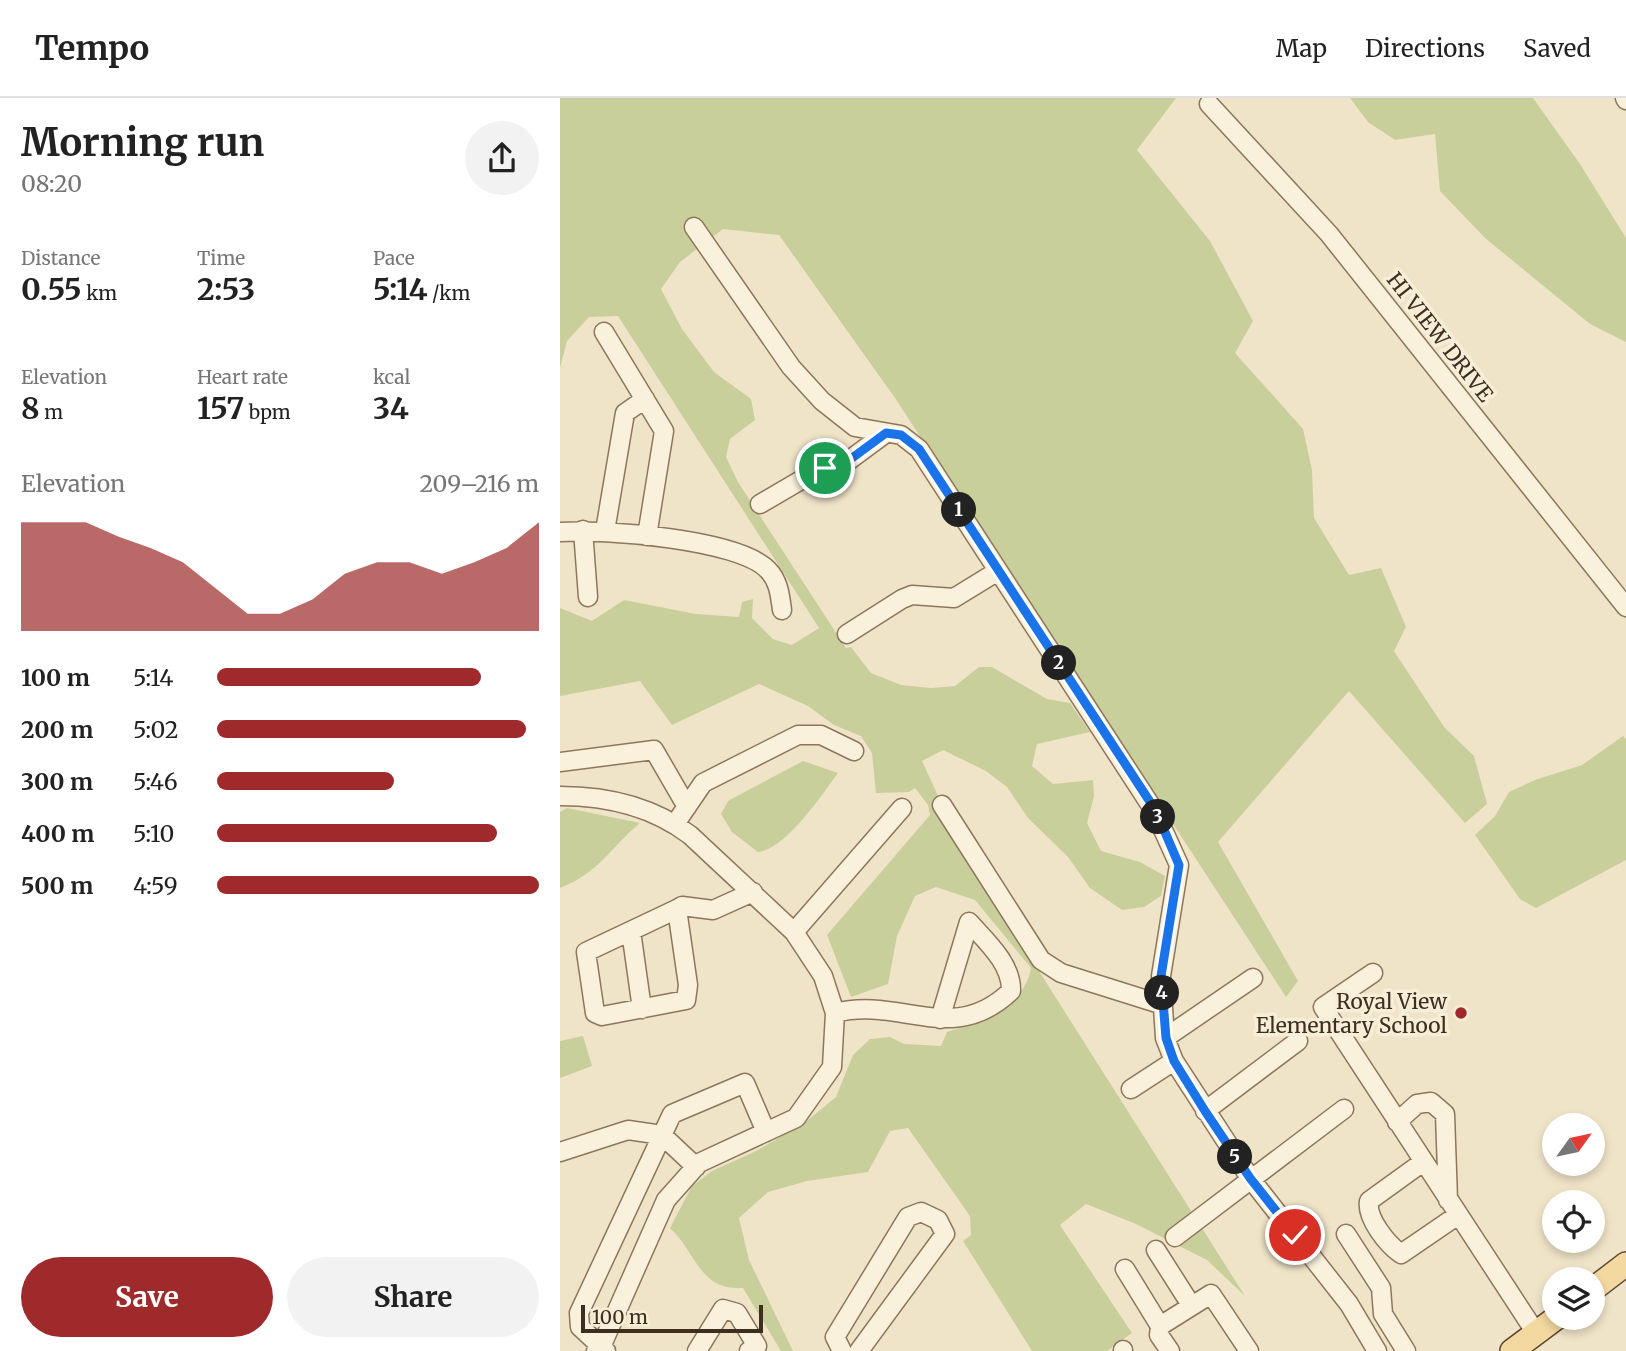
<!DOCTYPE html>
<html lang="en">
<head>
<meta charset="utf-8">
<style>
  :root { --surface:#fff; --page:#f2f2f2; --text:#222; --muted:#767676; --line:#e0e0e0; --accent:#9e2a2b }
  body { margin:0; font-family:Merriweather,serif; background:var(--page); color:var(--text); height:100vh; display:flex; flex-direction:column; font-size:26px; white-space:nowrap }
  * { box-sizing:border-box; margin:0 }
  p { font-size:23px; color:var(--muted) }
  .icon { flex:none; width:38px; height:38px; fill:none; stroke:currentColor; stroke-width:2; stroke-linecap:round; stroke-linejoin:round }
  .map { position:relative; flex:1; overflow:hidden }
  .panel { display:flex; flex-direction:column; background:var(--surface); width:560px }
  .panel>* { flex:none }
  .needle { width:46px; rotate:57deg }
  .tools { position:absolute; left:982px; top:1015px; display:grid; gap:14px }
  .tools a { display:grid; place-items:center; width:63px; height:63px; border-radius:50%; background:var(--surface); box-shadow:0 4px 10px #0003; font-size:35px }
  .scale { position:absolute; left:21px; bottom:18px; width:182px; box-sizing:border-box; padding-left:7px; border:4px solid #3d2e20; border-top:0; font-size:19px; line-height:24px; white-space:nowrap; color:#3d2e20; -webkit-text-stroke:5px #f7eed8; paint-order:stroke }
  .pin { position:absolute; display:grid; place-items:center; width:60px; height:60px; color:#fff; margin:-30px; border:4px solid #fff; border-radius:50%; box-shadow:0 2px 7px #0007 }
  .km { position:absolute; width:35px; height:35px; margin:-18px; border-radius:50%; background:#222; color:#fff; font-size:19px; line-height:35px; text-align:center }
  .round { display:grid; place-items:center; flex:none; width:74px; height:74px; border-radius:37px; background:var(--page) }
  .headline { display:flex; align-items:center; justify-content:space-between; height:119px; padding:0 21px }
  h1 { font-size:38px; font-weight:700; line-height:52px }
  .figures { display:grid; grid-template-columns:repeat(3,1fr); gap:10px; height:119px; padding:7px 21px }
  .figures div { display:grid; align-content:center }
  .figures b { font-size:30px; font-weight:700 }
  .figures small { font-size:19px; font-weight:400 }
  .figures p { font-size:19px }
  .chart { height:196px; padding:14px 21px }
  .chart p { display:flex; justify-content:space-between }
  .chart svg { width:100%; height:126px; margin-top:7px; fill:var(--accent); opacity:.7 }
  .action { display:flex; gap:14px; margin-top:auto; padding:14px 21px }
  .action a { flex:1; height:80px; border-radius:42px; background:var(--accent); color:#fff; font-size:28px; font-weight:700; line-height:80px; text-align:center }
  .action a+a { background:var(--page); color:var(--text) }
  ul { padding:0 21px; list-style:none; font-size:23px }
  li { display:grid; grid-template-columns:112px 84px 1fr; align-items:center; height:52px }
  li i { height:18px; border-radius:9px; background:var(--accent) }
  header { display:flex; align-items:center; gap:42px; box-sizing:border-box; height:98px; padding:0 35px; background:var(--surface); border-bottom:2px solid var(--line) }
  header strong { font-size:33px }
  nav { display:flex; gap:38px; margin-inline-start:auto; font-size:24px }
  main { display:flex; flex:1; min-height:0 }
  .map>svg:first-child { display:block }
  .green { fill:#c9cf9b }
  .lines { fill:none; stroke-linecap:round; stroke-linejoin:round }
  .minor-casing { stroke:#8d765c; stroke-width:21 }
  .major-casing { stroke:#5b4430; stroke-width:26 }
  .minor { stroke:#faf1dc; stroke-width:18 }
  .major { stroke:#f3d9a0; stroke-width:23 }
  .route-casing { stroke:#fff; stroke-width:14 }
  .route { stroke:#1a73e8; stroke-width:9 }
  .poi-dot { fill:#9e2a2b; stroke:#f7eed8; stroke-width:2.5 }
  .labels { text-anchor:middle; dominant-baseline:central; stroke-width:7; stroke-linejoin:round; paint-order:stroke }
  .street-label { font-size:21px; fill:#3d2e20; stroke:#f7eed8 }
  .poi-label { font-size:21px; fill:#3d2e20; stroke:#f7eed8; text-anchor:end }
</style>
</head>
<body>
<header>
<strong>Tempo</strong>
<nav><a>Map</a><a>Directions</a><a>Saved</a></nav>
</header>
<main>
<section class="panel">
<div class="headline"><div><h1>Morning run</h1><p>08:20</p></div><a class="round"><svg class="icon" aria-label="share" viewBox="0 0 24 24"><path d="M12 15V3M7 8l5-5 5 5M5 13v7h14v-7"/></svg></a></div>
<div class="figures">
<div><p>Distance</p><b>0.55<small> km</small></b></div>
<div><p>Time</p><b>2:53</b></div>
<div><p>Pace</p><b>5:14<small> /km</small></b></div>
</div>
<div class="figures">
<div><p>Elevation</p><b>8<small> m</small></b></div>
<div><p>Heart rate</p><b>157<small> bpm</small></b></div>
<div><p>kcal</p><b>34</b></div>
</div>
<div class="chart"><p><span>Elevation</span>209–216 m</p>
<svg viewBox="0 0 160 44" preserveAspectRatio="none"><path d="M0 44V6L10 6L20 6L30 11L40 15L50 20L60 29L70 38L80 38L90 33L100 24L110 20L120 20L130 24L140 20L150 15L160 6V44z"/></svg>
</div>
<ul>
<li><b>100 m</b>5:14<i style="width:82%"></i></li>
<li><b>200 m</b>5:02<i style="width:96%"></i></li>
<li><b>300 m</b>5:46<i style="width:55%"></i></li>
<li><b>400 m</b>5:10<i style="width:87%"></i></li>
<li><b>500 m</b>4:59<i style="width:100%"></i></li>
</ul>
<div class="action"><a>Save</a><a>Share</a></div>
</section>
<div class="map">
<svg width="1066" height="1253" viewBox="0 0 1066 1253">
  <rect width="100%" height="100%" fill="#f0e4c8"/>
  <path class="green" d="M0 0H616L577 52 650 143 693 223 675 255 743 331 752 372 754 420 789 477 821 470 846 529 834 553 884 629 914 658 927 706 905 725 789 593 658 744 738 883 726 899 335 300 219 137 163 131 120 164 101 191 122 231 154 274 191 301 195 322 170 341 166 359 178 384 286 550 291 549 311 575 341 587 371 590 395 588 419 569H432L487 601 510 605 530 634 477 646 472 668 493 686 533 682 534 698 527 725 541 753 580 764 605 778 601 798 584 809 562 812 530 790 508 759 468 720 447 689 426 673 383 652 362 663 379 700 380 717 685 1198 647 1162 576 1126 526 1106 500 1127 572 1235 547 1253H472L403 1143 411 1137 410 1118 348 1030 330 1033 308 1074 247 1083 208 1094 179 1120 189 1162 233 1253H221L183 1190C139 1193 137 1155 110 1130L132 1088 152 1073 196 1053 243 1026 276 999 293 957 310 941 330 939 344 946 381 948 387 934C421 924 465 908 471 870L415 802 376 789 355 798 337 838 328 886 291 899 267 837 370 717 368 707 355 690 349 694 316 695 312 655 301 638 274 627 248 608 199 586 112 627 80 583 0 598V510L32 523 64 502 136 516 179 519 182 504 193 501 192 520 213 541 232 547 259 530 58 218 29 219 7 243 0 270Z
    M790 0H973L1020 66 1066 140V244L1030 226 925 140 880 93 875 36 835 42 808 24Z
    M1063 638 1066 641V762L976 810 960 801 915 737 935 718 949 694 975 682 1022 667Z
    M243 663 278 675C261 698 226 751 198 754L172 734 161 716 168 703Z
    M7 710 80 725C50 750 39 775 0 790V714Z
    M23 938 32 968 0 980V943Z"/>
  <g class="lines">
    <g class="minor-casing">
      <path id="minor" d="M1065 0 1066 2
        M649 6 769 136 1066 509
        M134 129 231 269 262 303 295 329 341 337 359 351 595 714 619 767 601 878 605 940 614 963 690 1080 789 1206 817 1253
        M44 234 104 333 87 438
        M200 406 253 375 288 363 326 335
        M23 432 28 499
        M45 433 65 315 85 301
        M0 434C43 431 179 441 208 472 219 483 220 498 222 512
        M287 536 342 501 352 497 394 500 438 473
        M0 664 94 652 127 709
        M0 698C46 698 93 709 130 737L234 834 263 878 275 915 272 969 236 1020 139 1065 106 1102 41 1249 36 1253
        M382 707 481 862 501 875 603 907
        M115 726 143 685 238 637H261L294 653
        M117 811 128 887 126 902 42 918 35 915 26 854 117 811 122 808 153 812 193 794
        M71 833 82 911
        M234 834 342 710
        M813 875 763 909 976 1235
        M275 915C341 898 392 949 451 893 452 866 426 843 409 824L380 921
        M605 940 693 880
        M571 991 614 963
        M645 1013 738 943
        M837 1024 857 1006 871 1004 885 1016 888 1102
        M0 1054 68 1032 102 1037 136 1069
        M863 1064 809 1103C806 1120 827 1146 841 1156L898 1117
        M786 1136 821 1190 823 1216 846 1253
        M615 1139 784 1011
        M596 1152 631 1207
        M565 1171 600 1228
        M563 1252V1253
        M46 1253 20 1229 19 1215 112 1016 185 985 206 1034
        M137 1253 163 1211 177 1215 197 1248 189 1253
        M282 1253 275 1239 348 1119 361 1114 378 1122 385 1136 299 1253
        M610 1253 599 1237 600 1228 651 1196 689 1253"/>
    </g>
    <g class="major-casing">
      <path id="major" d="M1032 1192 1066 1166
        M952 1253 996 1220"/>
    </g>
    <use href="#minor" class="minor"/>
    <use href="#major" class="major"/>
  </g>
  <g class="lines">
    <g class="route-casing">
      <path id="route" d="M265 370 288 363 326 335 341 337 359 351 596 713 619 767 601 878 606 940 614 963 645 1013 690 1080 735 1137"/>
    </g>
    <use href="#route" class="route"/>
  </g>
  <circle class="poi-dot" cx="901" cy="915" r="7"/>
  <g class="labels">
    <g class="street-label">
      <text transform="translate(880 239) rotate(52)">HI VIEW DRIVE</text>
    </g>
    <g class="poi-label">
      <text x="887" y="903">Royal View<tspan x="887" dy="24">Elementary School</tspan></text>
    </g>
  </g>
</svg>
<div class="tools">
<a><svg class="needle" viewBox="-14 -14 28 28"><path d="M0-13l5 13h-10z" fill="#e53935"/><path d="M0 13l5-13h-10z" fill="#767676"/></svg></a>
<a><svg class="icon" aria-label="locate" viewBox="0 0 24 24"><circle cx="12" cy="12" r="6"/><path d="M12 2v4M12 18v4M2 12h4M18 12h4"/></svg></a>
<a><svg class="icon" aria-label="layers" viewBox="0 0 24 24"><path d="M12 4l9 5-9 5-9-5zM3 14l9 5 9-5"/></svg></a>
</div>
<div class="scale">100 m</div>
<div class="pin" style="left:265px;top:370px;background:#1e9e55"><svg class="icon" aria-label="arrive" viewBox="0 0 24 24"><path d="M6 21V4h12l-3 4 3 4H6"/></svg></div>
<div class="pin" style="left:735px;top:1137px;background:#d93025"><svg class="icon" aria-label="check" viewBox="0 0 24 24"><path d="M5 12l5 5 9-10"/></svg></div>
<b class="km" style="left:399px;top:412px">1</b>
<b class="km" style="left:499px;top:565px">2</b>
<b class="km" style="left:598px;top:719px">3</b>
<b class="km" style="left:602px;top:895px">4</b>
<b class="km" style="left:675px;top:1059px">5</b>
</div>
</main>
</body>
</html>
